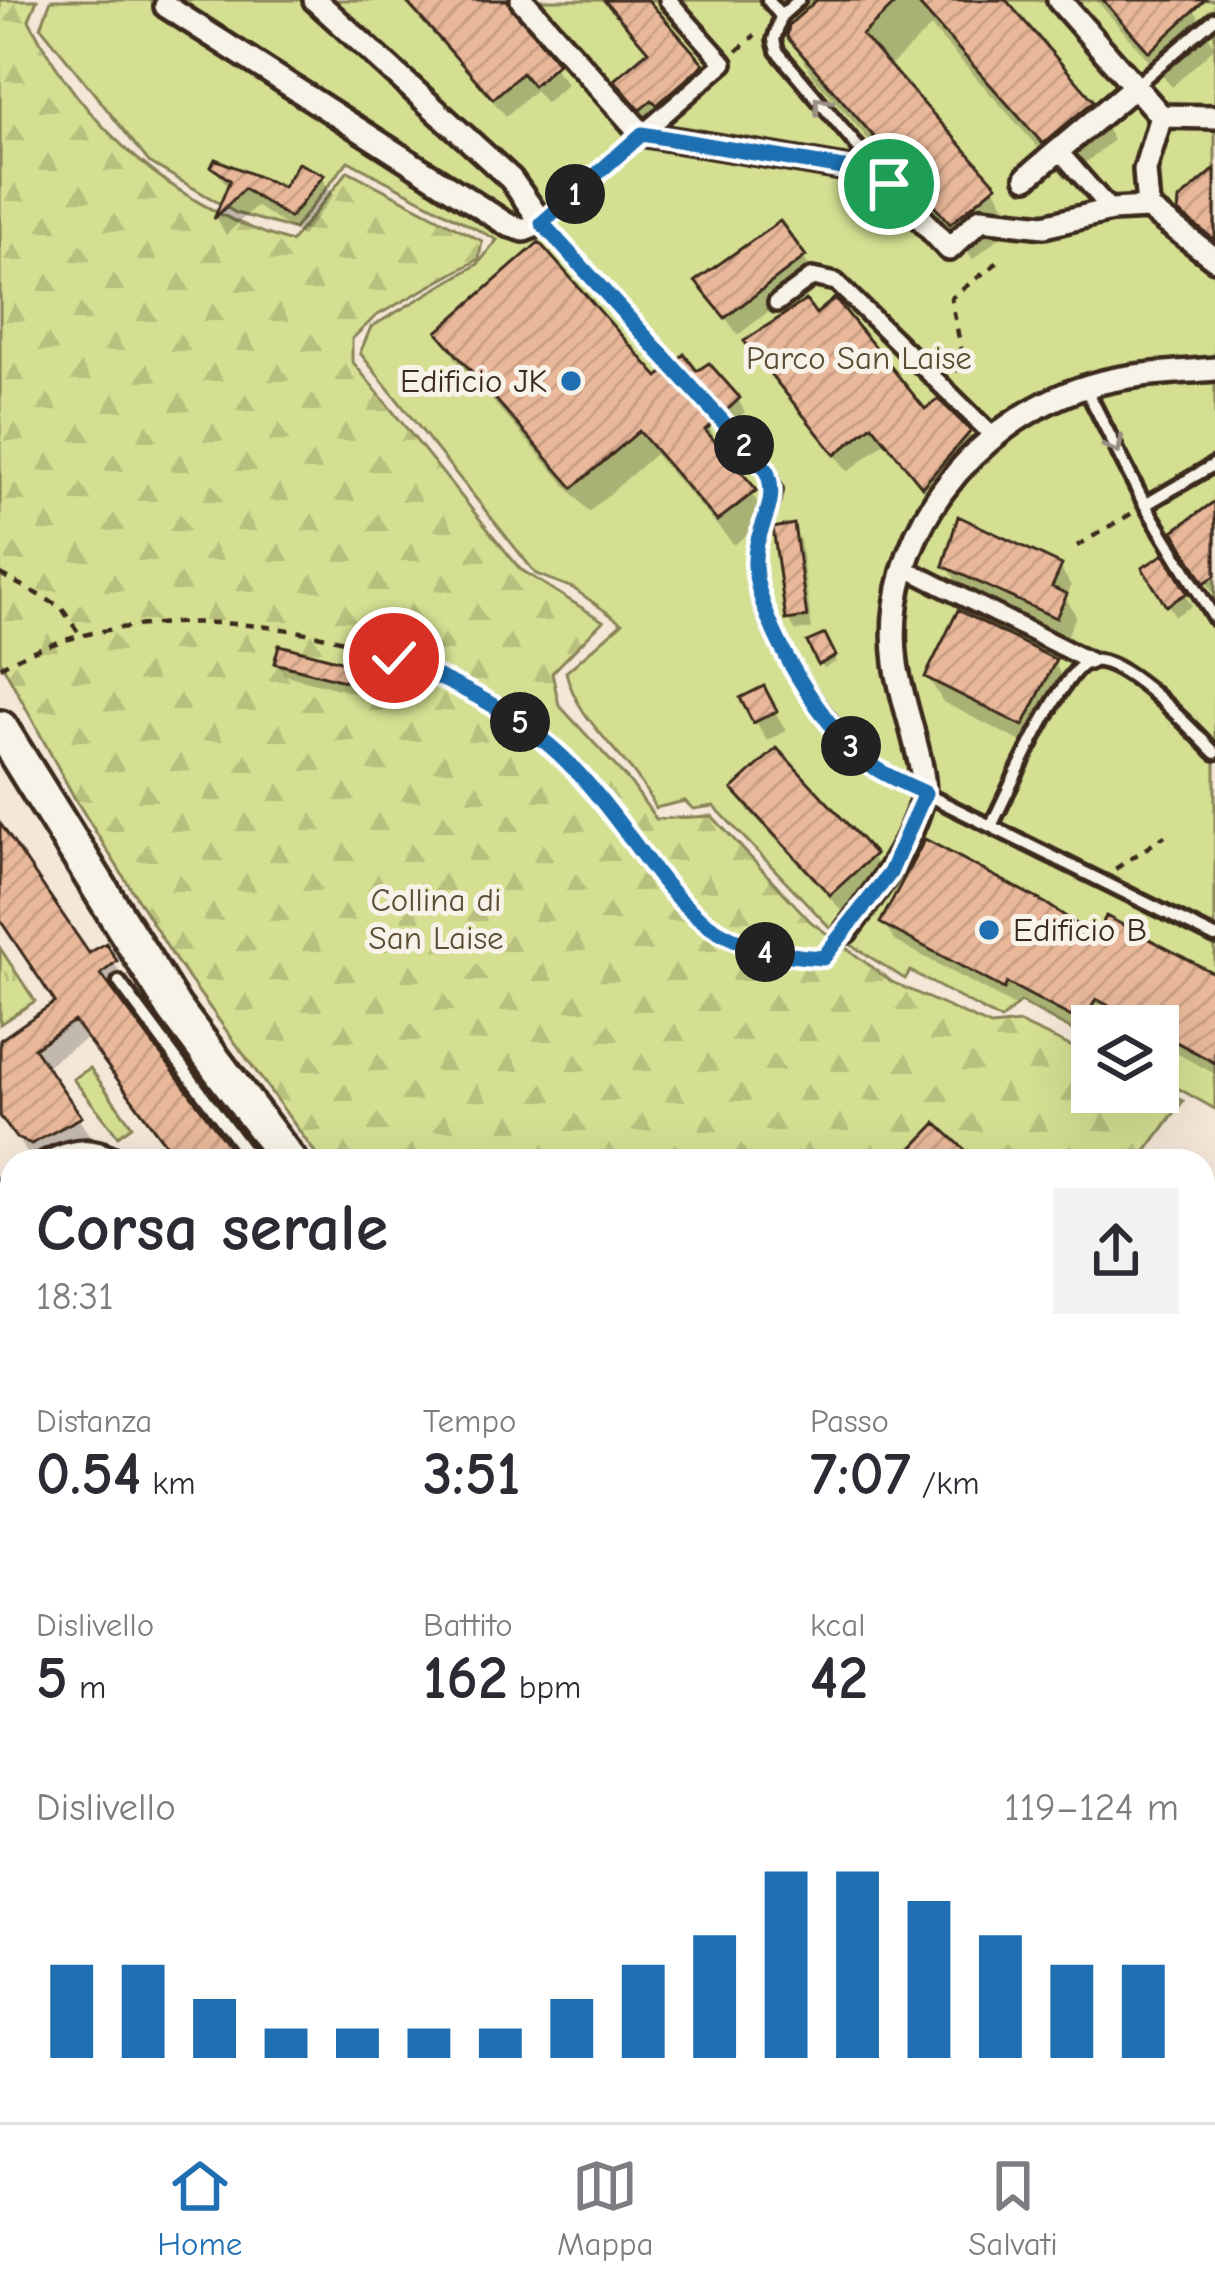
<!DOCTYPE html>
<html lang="it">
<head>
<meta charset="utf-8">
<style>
  :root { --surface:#fff; --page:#f2f2f3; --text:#2b2b33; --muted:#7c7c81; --line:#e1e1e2; --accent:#1f6fb2 }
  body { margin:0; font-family:"Comic Neue",sans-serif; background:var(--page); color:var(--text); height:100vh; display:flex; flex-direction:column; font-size:45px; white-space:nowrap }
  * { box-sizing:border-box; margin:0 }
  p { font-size:39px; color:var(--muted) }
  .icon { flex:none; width:66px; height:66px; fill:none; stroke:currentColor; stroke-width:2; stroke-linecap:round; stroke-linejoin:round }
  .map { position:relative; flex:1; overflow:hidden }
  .details { position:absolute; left:0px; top:1149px; width:1215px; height:975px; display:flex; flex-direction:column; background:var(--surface); border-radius:36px 36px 0 0; box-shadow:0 12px 48px #0002 }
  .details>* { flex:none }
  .controls { position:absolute; left:1071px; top:1005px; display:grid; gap:24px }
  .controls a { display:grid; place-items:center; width:108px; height:108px; border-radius:0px; background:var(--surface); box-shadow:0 12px 48px #0002; font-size:60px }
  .pin { position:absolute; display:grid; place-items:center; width:102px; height:102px; color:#fff; margin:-51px; border:6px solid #fff; border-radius:50%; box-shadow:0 3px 12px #0007 }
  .km { position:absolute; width:60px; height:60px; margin:-30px; border-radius:50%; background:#222; color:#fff; font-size:33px; line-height:60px; text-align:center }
  .round { display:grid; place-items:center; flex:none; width:126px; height:126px; border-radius:0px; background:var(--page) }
  .overview { display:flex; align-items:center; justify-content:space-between; height:204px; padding:0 36px }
  h1 { font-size:66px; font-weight:700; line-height:90px }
  .metrics { display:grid; grid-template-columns:repeat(3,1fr); gap:18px; height:204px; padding:12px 36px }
  .metrics div { display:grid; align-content:center }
  .metrics b { font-size:60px; font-weight:700 }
  .metrics small { font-size:33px; font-weight:400 }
  .metrics p { font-size:33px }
  .chart { height:336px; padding:24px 36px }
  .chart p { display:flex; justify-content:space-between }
  .chart svg { width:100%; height:216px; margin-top:12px; stroke:var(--accent); stroke-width:6 }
  .tabs { display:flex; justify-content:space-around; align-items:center; height:168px; border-top:3px solid var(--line); background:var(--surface); font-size:33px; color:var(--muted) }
  .tabs a { display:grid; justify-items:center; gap:6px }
  .tabs .selected { color:var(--accent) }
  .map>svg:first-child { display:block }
  .grass { fill:url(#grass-tufts); stroke:#888458; stroke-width:3 }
  .forest { fill:url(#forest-firs); stroke:#888458; stroke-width:3; fill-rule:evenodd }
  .park { fill:#d4df92; stroke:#888458; stroke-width:3 }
  .shadow { fill:#0003 }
  .building { fill:url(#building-hatch); stroke:#3b2a1e; stroke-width:3 }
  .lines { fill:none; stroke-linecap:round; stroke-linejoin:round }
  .service-casing { stroke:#3b2a1e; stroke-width:20 }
  .pedestrian-casing { stroke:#3b2a1e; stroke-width:24 }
  .minor-casing { stroke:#3b2a1e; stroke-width:30 }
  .primary-casing { stroke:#3b2a1e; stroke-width:42 }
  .path { stroke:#3b2a1e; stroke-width:4.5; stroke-dasharray:9 9; stroke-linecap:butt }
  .service { stroke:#f7f3e8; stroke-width:10 }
  .pedestrian { stroke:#f7f3e8; stroke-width:15 }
  .minor { stroke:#f7f3e8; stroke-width:21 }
  .primary { stroke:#f7f3e8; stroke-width:33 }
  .oneway { stroke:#998e83 }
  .route-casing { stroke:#fff; stroke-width:24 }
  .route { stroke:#1f6fb2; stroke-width:15 }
  .poi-dot { fill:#1f6fb2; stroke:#f7f3e8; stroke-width:4.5 }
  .labels { text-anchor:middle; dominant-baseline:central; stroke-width:10; stroke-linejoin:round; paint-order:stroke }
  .park-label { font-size:33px; fill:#5a4e35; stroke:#f7f3e8 }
  .poi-label { font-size:33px; fill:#3b2a1e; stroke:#f7f3e8; text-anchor:end }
</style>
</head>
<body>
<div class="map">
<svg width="1215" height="2122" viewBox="0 0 1215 2122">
  <defs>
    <pattern id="grass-tufts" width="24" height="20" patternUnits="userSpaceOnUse" patternTransform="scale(3)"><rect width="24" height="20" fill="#d4df92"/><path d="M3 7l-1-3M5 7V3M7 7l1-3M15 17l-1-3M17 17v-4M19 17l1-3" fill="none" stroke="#b7c07d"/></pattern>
    <pattern id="forest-firs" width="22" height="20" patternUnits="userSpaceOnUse" patternTransform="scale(3)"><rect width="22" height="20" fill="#d4df92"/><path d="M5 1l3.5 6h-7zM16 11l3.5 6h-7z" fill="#b7c07d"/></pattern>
    <pattern id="building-hatch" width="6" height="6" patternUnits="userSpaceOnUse" patternTransform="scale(3)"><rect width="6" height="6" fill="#e9b89a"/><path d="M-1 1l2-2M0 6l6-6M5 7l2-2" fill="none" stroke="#c99e84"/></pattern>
  </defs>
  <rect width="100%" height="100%" fill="#f4e7d8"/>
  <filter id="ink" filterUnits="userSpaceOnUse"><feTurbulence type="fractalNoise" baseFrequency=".00833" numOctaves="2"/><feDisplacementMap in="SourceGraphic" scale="24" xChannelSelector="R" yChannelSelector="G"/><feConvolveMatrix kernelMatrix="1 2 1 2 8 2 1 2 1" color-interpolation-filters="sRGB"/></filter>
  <g filter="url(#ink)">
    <path class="grass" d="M0 948 35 1001 0 1024Z
      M1203 1505 1215 1509 1213 1601 1203 1597Z"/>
    <path class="forest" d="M0 0H37L29 20C84 129 175 207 291 242L348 171 482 241 479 259 376 316 352 339V361L520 569 603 621 552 673 559 705 630 782 656 819 712 816 811 922 892 982 991 1026 1020 1023 1092 1056V1092L1158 1088 1183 1101 1139 1161H953L964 1149 936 1123 912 1148 926 1161H321L176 961 74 797 0 660ZM280 645 355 665 352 682 275 664Z
      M0 1472 12 1483V2112H274L249 2122H0Z
      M1203 1767 1215 1768V2122L1169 2112H1203Z
      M689 2112H829L783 2122H691Z
      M944 2112H1070L1114 2122H890Z"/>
    <path class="park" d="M51 0H1215V1109L1158 1077V1026H1092V1041L1020 1002 1001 1020 910 971 905 979 840 938 714 806 693 809 685 801 655 808C632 755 579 728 566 672L622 623 573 588 536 574 360 353 371 327 478 264 497 240 348 161 294 229 236 213 149 162 41 27Z
      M90 1068 132 1126 118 1136 73 1079Z"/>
    <path class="shadow" d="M402 0H508L519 23 567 84 546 103 535 90 506 116Z
      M601 0H644L713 85 669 122 664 117 653 127 618 81 649 54Z
      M822 0H1002L1091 103 1113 140 1066 179 931 27 888 68 994 187 1016 224 973 259 812 75 790 36Z
      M1096 0H1189L1215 47 1172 87Z
      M214 167 285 190 322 178 333 196 302 236 256 206 226 235 217 218 229 189Z
      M1215 173V252L1196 238 1181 211Z
      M804 258 815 276 738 335 699 281Z
      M441 332 658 382 709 426 721 454 769 517 734 545 655 454 589 512 455 358Z
      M748 342 968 433 979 452 934 504 885 442 848 472Z
      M683 359 696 375 738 400 745 412 735 421 689 371Z
      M1215 505V597L1177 532Z
      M793 528 800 540 812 629 796 631 789 619Z
      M1163 559 1192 606 1175 616 1146 569Z
      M947 565 1060 567 1071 586 1066 598 1076 616 1067 636 958 585Z
      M823 638 836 662 824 668 811 644Z
      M1054 662 1068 688 1037 750 943 702 928 677Z
      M278 663 354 668 361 680 358 694 285 675Z
      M763 690 786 731 767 741 744 700Z
      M736 790 872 856 883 875 843 912 747 809Z
      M0 822 35 886 41 882 88 957 105 947 125 981 110 992 236 1161H175L87 1038 44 1067 90 1136 43 1161 29 1156 0 1108V1043L58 1004 0 915Z
      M884 923 1097 941 1215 978V1074L1158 1043V1026H1127L1111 1017 1104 1026H1092V1039L1018 1000 1015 1006 895 941Z
      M916 1149 962 1151 968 1161H923Z
      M1203 1323 1215 1329V1418L1203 1429V1380L1214 1370 1203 1365Z
      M1203 1650 1215 1653V1760L1203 1757Z
      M377 2112H485L464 2122H350Z
      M540 2112H582L545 2120Z"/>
    <path class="building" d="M405 0H507L558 63 533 86 522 73 493 99Z
      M604 0H648L704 64 657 105 652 100 640 110 614 80 648 51Z
      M817 0H899L862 35 997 185 950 224 787 37 789 25Z
      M915 0H1006L1094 101 1043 144Z
      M1103 0H1205L1149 52Z
      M215 159 283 187 298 163 324 175 290 218 244 189 214 219 230 180 211 167Z
      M1215 169V240L1178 212 1179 200Z
      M780 221 806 256 725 318 695 281Z
      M539 242 658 377 664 372 712 424 705 430 757 490 717 521 639 431 573 488 437 332Z
      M835 298 925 409 938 399 971 431 922 487 872 425 835 455 744 341 806 300 816 314Z
      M684 354 697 371 709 363 740 398 726 411 679 359Z
      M1215 501V576L1204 583 1173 531Z
      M958 516 1062 565 1052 587 1067 594 1056 618 943 566Z
      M794 524 807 617 786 620 773 528Z
      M1164 554 1187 593 1166 606 1142 568Z
      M958 610 1056 660 1023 726 925 677Z
      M825 634 836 656 818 665 807 642Z
      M279 645 356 665 352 683 274 663Z
      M764 686 777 711 753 723 740 698Z
      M777 748 875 854 830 895 732 789Z
      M0 823 89 953 106 943 117 961 101 974 240 1161H178L74 1021 34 1048 82 1117 31 1144 16 1138 0 1116V1040L55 1002 0 920Z
      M925 839 1047 904 1096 937 1106 916 1215 974V1063L1158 1032V1026H1147L1096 999 1083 1023 1007 983 1004 989 880 923Z
      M936 1123 964 1149 953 1161H926L912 1148Z"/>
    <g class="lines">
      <g class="service-casing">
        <path id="service" d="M768 0 781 16 799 0
          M781 16 774 40 777 51 883 177
          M1135 86 1215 18
          M542 223 766 469 775 490C770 515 755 536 755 561 753 628 827 724 873 768L1215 937
          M1085 387 1145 505
          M1215 464 1145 505 1215 619
          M991 826C1006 797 1062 667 1090 661 1123 654 1193 731 1215 753
          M119 982 252 1161
          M39 1161C71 1143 95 1140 126 1161
          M0 1186 12 1178
          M0 1241 12 1225
          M548 2122 594 2112"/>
      </g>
      <g class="pedestrian-casing">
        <path id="pedestrian" d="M642 134 724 63 668 0
          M1060 152 1111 210
          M777 303 812 277 836 282 993 436
          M905 568 1089 661"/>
      </g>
      <g class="minor-casing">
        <path id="minor" d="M522 0 642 134 855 170 889 184 949 249 981 219 1044 226 1111 210 1148 208
          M1059 0 1161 116 1215 117
          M166 6 508 225 524 230 542 223 511 179 315 0
          M1161 116 1145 170 1148 208 1215 259
          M1027 177 1135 86
          M846 931C877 890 910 847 923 797 929 775 899 693 896 663 880 538 972 422 1088 386 1130 373 1172 373 1215 369
          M1114 2112 1151 2122
          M841 2122 892 2112"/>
      </g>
      <g class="primary-casing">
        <path id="primary" d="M0 728 174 1008 289 1161
          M1203 1488 1215 1492"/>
      </g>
      <path class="path" d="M737 51 755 35
        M557 210 625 150
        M955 372 962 354 951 298 1002 259
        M1077 546 1134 512
        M0 574 61 607 80 635
        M0 667C148 584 406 624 534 732 581 772 617 821 655 869 674 892 691 918 717 935 747 954 789 957 823 958L834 945
        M1115 869 1165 836"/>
      <use href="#service" class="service"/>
      <use href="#pedestrian" class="pedestrian"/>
      <use href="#minor" class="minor"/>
      <use href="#primary" class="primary"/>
    </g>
    <defs><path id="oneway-chevron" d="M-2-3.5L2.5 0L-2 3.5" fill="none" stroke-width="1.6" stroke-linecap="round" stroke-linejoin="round" transform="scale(3)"/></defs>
    <g class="oneway">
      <use href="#oneway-chevron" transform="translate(821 104) rotate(-130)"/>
      <use href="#oneway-chevron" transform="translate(1115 446) rotate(63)"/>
    </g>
  </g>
  <g class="lines" filter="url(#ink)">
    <g class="route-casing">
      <path id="route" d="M394 658C463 686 528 718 579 774 665 868 677 952 823 958L890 873 925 793C909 785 890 778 875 768 827 737 757 623 755 565 753 527 782 507 766 469L542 223 642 134 855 170 889 184"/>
    </g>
    <use href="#route" class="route"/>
  </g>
  <g class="poi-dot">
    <circle cx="571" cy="381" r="12"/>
    <circle cx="989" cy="930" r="12"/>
  </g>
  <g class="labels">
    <g class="park-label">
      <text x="859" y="358">Parco San Laise</text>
      <text x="436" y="900">Collina di<tspan x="436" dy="38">San Laise</tspan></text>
    </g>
    <g class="poi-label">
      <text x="547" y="381">Edificio JK</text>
      <text x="1013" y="930" text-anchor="start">Edificio B</text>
    </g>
  </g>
</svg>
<div class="controls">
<a><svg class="icon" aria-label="layers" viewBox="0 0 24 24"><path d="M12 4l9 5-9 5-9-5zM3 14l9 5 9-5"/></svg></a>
</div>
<div class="pin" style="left:889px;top:184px;background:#1e9e55"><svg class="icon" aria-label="arrive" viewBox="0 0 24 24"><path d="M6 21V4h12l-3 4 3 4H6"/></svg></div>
<div class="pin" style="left:394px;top:658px;background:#d93025"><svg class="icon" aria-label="check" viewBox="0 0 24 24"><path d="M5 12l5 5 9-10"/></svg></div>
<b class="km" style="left:575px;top:194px">1</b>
<b class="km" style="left:744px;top:445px">2</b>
<b class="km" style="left:851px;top:746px">3</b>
<b class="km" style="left:765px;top:952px">4</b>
<b class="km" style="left:520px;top:722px">5</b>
<section class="details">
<div class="overview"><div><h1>Corsa serale</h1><p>18:31</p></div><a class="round"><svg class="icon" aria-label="share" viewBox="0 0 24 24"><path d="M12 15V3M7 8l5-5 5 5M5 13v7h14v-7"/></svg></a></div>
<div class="metrics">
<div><p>Distanza</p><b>0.54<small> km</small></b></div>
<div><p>Tempo</p><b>3:51</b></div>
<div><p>Passo</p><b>7:07<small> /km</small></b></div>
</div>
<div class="metrics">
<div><p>Dislivello</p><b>5<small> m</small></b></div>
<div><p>Battito</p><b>162<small> bpm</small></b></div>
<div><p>kcal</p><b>42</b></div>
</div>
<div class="chart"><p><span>Dislivello</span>119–124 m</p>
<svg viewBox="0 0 160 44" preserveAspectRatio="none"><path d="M5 44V25M15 44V25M25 44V32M35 44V38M45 44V38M55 44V38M65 44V38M75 44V32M85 44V25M95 44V19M105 44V6M115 44V6M125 44V12M135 44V19M145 44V25M155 44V25"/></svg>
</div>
</section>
</div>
<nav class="tabs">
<a class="selected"><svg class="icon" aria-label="home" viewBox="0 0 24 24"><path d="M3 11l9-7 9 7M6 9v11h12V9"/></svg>Home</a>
<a><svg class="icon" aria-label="map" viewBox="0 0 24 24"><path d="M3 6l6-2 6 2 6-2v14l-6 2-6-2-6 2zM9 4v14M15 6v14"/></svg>Mappa</a>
<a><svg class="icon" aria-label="saved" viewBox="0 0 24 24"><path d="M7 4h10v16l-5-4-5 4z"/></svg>Salvati</a>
</nav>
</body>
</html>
